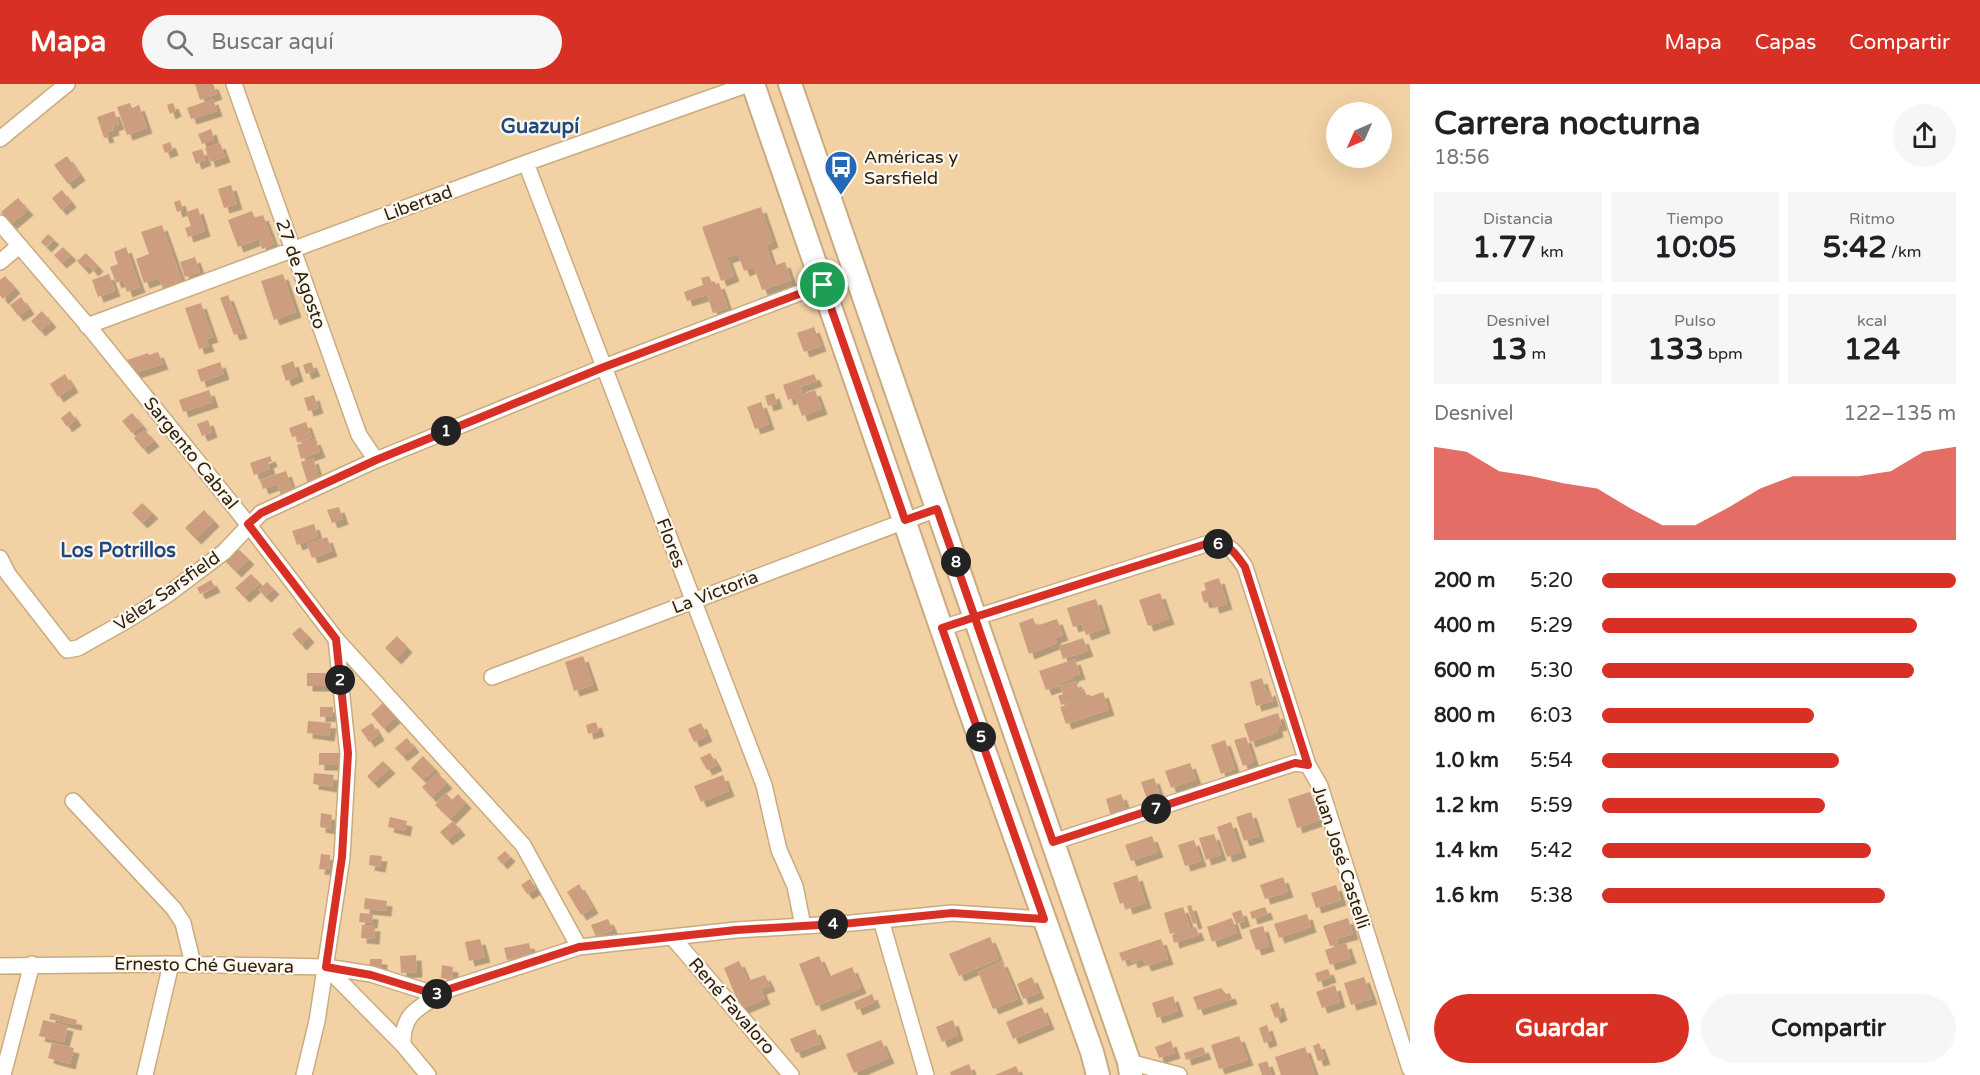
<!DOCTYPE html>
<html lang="es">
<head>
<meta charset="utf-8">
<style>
  :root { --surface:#fff; --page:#f6f6f6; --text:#202124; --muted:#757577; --accent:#d93025 }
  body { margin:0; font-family:"Varela Round",sans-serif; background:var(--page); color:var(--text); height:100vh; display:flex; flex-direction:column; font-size:22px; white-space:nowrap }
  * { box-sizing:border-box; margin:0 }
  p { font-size:20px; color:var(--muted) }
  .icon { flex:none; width:33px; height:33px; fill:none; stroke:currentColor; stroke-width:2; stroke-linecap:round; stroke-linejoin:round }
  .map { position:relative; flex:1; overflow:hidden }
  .drawer { display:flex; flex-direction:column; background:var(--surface); width:570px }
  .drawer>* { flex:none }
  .needle { width:39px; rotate:225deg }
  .tools { position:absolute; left:1326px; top:18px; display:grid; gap:12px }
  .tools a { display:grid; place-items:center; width:66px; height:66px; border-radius:50%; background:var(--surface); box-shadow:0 6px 24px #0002; font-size:30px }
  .pin { position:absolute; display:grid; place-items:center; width:51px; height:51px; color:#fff; margin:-26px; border:3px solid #fff; border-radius:50%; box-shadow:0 2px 6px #0007 }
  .km { position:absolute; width:30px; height:30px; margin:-15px; border-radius:50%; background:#222; color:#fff; font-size:16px; line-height:30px; text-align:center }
  .round { display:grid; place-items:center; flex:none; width:63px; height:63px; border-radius:32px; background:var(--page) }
  .summary { display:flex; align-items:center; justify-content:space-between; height:102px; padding:0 24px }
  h1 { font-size:33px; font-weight:700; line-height:45px }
  .metrics { display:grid; grid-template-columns:repeat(3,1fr); gap:9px; height:102px; padding:6px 24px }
  .metrics div { display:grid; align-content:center; border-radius:0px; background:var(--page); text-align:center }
  .metrics b { font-size:30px; font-weight:700 }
  .metrics small { font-size:16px; font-weight:400 }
  .metrics p { font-size:16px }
  .chart { height:168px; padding:12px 24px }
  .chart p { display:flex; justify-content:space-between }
  .chart svg { width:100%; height:108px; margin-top:6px; fill:var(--accent); opacity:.7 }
  .action { display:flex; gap:12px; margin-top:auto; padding:12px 24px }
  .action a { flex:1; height:69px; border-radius:36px; background:var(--accent); color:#fff; font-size:24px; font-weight:700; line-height:69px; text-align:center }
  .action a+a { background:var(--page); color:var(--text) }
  ul { padding:0 24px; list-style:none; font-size:20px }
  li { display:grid; grid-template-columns:96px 72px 1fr; align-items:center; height:45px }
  li i { height:15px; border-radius:8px; background:var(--accent) }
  header { display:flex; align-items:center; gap:36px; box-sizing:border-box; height:84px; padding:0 30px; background:var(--accent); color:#fff }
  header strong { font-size:28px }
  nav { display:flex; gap:33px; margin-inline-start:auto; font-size:21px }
  .search { width:420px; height:54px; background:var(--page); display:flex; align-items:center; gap:15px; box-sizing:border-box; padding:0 21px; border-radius:33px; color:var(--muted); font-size:22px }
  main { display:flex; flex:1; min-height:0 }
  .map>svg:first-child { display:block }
  .building { fill:#cc9e7f; filter:url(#shadow) }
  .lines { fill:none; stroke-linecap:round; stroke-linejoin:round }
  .minor-casing { stroke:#caab7f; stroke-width:18 }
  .secondary-casing { stroke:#caab7f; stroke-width:26 }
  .minor { stroke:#fff; stroke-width:15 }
  .secondary { stroke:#fff; stroke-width:22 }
  .route-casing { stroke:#fff; stroke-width:12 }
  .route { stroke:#d93025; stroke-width:8 }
  .labels { text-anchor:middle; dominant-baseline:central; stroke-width:4.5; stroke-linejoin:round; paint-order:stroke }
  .poi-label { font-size:18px; fill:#2d210f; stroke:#fef7ee; text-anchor:start }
  .street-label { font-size:18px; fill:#2d210f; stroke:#fef7ee }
  .neighbourhood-label { font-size:20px; font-weight:bold; fill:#204a7f; stroke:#fef7ee }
</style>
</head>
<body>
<header>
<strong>Mapa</strong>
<div class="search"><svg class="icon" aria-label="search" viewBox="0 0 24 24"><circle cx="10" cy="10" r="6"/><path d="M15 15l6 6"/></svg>Buscar aquí</div>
<nav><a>Mapa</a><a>Capas</a><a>Compartir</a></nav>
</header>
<main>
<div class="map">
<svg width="1410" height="991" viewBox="0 0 1410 991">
  <defs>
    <filter id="shadow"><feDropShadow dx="5.5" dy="5.5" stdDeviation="0" flood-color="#0004"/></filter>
  </defs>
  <rect width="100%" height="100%" fill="#f2d1a5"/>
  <path class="building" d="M195 0H213L217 10 200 16Z
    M213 15 217 27 191 35 187 24Z
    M130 19 132 24 139 21 147 44 127 51 117 23Z
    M173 19 176 27 170 30 167 21Z
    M114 27 119 40 113 42 114 46 107 48 109 53 104 54 97 33Z
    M211 45 214 55 202 60 198 50Z
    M170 58 173 66 165 69 162 61Z
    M220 59 225 73 210 78 205 64Z
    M202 65 206 76 196 80 192 68Z
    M67 72 80 91 68 100 54 81Z
    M231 101 237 120 224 124 218 105Z
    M62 106 71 118 61 126 52 114Z
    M18 114 28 126 11 140 1 128Z
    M180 116 183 126 177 128 174 118Z
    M761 123 773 158 766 161 773 182 785 178 791 196 762 206 754 183 744 187 738 170 727 174 734 192 721 197 702 143Z
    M198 124 205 147 188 153 185 144 191 142 186 128Z
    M252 127 255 134 263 131 274 160 262 165 259 155 238 163 228 136Z
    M162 141 183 200 164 207 159 194 144 199 136 175 149 170 141 148Z
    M48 150 54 155 46 163 41 158Z
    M63 163 71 171 61 179 54 171Z
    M126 163 140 203 127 208 123 196 116 199 110 183 118 180 114 168Z
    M86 169 98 182 93 187 88 181 84 185 77 177Z
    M195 173 200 188 185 193 180 178Z
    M109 190 115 207 98 213 92 196Z
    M283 190 296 228 274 236 261 197Z
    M5 192 15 204 3 215 0 211V196Z
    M709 192 713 201 719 199 728 224 713 229 707 211 687 217 684 208 703 201 701 194Z
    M228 211 242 249 234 251 220 214Z
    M21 213 29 225 18 232 10 221Z
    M201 219 213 253 206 255 209 262 199 265 185 224Z
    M42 227 51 238 40 247 31 237Z
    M814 243 821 262 804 268 797 249Z
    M158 268 163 280 132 290 127 276 148 269 149 271Z
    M293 277 298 292 286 297 281 282Z
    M220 278 224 290 201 298 197 286Z
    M311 278 315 287 306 290 303 281Z
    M65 290 73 303 58 313 50 300Z
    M814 290 817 297 800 303 803 310 815 306 822 325 802 332 795 313 788 316 783 301Z
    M209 306 213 318 183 328 179 316Z
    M774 309 777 319 768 322 765 312Z
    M314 311 318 324 308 327 304 314Z
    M761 318 769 340 755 345 747 323Z
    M70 327 76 336 67 343 61 334Z
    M132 329 142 341 132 349 122 337Z
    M208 336 212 348 202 352 197 340Z
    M306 338 312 354 298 358 296 352 292 353 289 344Z
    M145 346 154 357 143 365 134 354Z
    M315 355 320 368 301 375 297 361Z
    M270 372 272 377 268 379 270 385 254 391 250 379Z
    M313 374 320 396 308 400 301 378Z
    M286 387 293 407 281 411 277 400 263 405 260 396Z
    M142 419 153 429 142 439 132 429Z
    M339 423 343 435 332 439 327 426Z
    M204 426 214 437 196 455 185 444Z
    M314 440 318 453 297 461 292 447Z
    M327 453 332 467 312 474 307 460Z
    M237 464 249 475 236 488 225 477Z
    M251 490 260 499 244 513 235 504Z
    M1219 494 1227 520 1214 524 1212 517 1204 519 1201 508 1206 506 1204 499Z
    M211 496 215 503 200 510 197 504Z
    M267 498 274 505 266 513 258 506Z
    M1160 509 1169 535 1148 542 1139 516Z
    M1096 515 1105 544 1086 551 1082 540 1073 543 1067 524Z
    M1033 534 1036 542 1057 535 1063 551 1055 554 1057 559 1029 570 1019 539Z
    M300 543 309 553 301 561 292 550Z
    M397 552 407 563 396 575 385 564Z
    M1083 554 1088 567 1063 575 1059 562Z
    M583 572 593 601 574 607 565 578Z
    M1075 575 1080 590 1073 592V594L1061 599V601L1046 606 1039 587Z
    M307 589H326V602H307Z
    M1262 594 1266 608 1270 606 1273 617 1256 622 1250 598Z
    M1076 597 1079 606 1084 605 1087 612 1061 621 1058 612 1063 610 1060 602Z
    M1103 608 1109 626 1066 640 1060 623Z
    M384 618 397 632 383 644 371 630Z
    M320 623H333V632L320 633Z
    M1278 629 1282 641 1277 642 1278 648 1250 658 1244 640Z
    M308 637 331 639 329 652 307 649Z
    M596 638 599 647 588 650 586 641Z
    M372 639 379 651 369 658 361 646Z
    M701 639 707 652 694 658 688 645Z
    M1246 653 1254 678 1243 682 1234 656Z
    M407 654 414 663 402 672 395 664Z
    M1225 656 1235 685 1221 690 1211 661Z
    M319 669H339V681H319Z
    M710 669 717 681 707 686 700 674Z
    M423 672 435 685 423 696 411 684Z
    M383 677 390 684 373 699 367 692Z
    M1190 679 1196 695 1171 704 1165 687Z
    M314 689 334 691 332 703 313 700Z
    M438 689 447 699 431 713 422 703Z
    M723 691 729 707 701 718 694 702Z
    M1154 694 1160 711 1147 715 1141 698Z
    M1310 708 1320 736 1297 744 1288 715Z
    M446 709 452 716 458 710 466 719 450 735 435 721Z
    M1121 710 1127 726 1111 732 1106 715Z
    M1251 728 1259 752 1244 757 1236 733Z
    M321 729 332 731 330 745 320 743Z
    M390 733 407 737 405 747 388 743Z
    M453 737 460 746 447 756 440 748Z
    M1231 738 1241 768 1227 773 1217 743Z
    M1214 750 1221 771 1206 776 1199 754Z
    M1152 752 1158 768 1131 777 1125 761Z
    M1194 756 1201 777 1185 782 1178 761Z
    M505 767 510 772 502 780 497 774Z
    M321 770 330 771 329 786 319 785Z
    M370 771 382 772 380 783 369 781Z
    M1137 791 1146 819 1127 825 1125 818 1120 820 1113 799Z
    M1283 793 1288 808 1265 815 1260 801Z
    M530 795 536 805 527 810 521 801Z
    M579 800 593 824 581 831 567 808Z
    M1336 801 1341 816 1316 824 1311 809Z
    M365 814 387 817 386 827 364 825Z
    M1191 821 1197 839 1193 840 1187 822Z
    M1183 823 1190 843 1170 850 1164 829Z
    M1265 823 1268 830 1252 835 1250 828Z
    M1241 826 1245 837 1236 840 1232 829Z
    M360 829 373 830 372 839 359 838Z
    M1307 830 1311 843 1279 854 1274 840Z
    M1232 834 1237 849 1212 858 1207 843Z
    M1348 834 1353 850 1336 855 1338 860 1330 862 1323 842Z
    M608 835 613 846 596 853 591 841Z
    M362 841 375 842 374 855 361 854Z
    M1263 842 1269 862 1256 866 1249 846Z
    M1196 843 1199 851 1174 859 1172 851Z
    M990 853 999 875 959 892 949 870Z
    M480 855 485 873 469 877 465 858Z
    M1161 855 1168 875 1146 882 1143 875 1132 879 1131 874 1122 877 1119 869Z
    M529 859 532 871 507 876 504 864Z
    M1346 859 1351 874 1330 881 1325 866Z
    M416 871 417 888 401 889 400 872Z
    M819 872 828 893 852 883 861 904 816 922 799 880Z
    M370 875H382V885H370Z
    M739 877 748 897 765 891 770 902 761 905 765 915 741 925 724 884Z
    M1002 877 1018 915 993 925 978 888Z
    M442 881 453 883 452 896 441 894Z
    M1328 885 1331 893 1318 898 1315 889Z
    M1032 893 1039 909 1023 915 1017 900Z
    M1364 893 1372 915 1351 921 1344 899Z
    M1335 901 1340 918 1322 924 1316 908Z
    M1221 904 1226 910 1230 909 1232 915 1198 926 1193 913Z
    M872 910 875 918 857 926 854 918Z
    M1173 912 1178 927 1157 934 1152 919Z
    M1278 918 1282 931 1275 934 1270 921Z
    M1042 923 1049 940 1013 955 1006 938Z
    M51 929 77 936 76 941 49 935Z
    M43 936 68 942 64 958 39 952Z
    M953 936 958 951 942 958 936 943Z
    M1267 941 1272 956 1264 959 1259 944Z
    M815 945 821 959 796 969 790 955Z
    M1239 952 1248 976 1219 985 1211 961Z
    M881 956 889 974 854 989 846 970Z
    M1171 957 1175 969 1159 974 1155 963Z
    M52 959 74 964 70 980 48 974Z
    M1319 959 1325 975 1318 977 1313 962Z
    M1203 963 1206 970 1186 976 1184 969Z
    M1305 963 1315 991H1281L1275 973Z
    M1267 977 1272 991H1262L1258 980Z
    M969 980 973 991H951L950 988Z
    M1016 982 1020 991H995Z"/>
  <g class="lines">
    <g class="minor-casing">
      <path id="minor" d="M234 0 359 351 376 376
        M0 55 67 0
        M526 79 764 701 779 766 795 802 803 842
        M0 139 94 249 248 440 336 555 523 761 579 863
        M0 178 19 162
        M87 242 526 79 749 0
        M0 474 8 490 67 566 78 564 126 537 167 511 224 468 261 429 376 376 604 283 823 200
        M942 544 1206 460C1229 459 1232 464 1245 483L1308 681 1320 702 1410 985
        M492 593 937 425
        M73 717 174 825 183 839 193 880
        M1053 758 1295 679 1308 681
        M881 836 926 991
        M673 854 791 991
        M0 882 171 880 326 883 371 890 434 910 579 863 736 846 852 839 952 829 1044 835
        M326 883 403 961 428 991
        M403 961C402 930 417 925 440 910
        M1129 978 1179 991
        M3 991 32 880
        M145 991 171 880
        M304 991 317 937 342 773 348 670 336 555"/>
    </g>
    <g class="secondary-casing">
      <path id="secondary" d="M753 0 968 621 1092 968 1098 991
        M790 0 1129 978 1131 991"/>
    </g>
    <use href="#minor" class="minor"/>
    <use href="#secondary" class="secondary"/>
  </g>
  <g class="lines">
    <g class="route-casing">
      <path id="route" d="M823 201 604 283 376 376 261 429 248 440 336 555 348 669 342 773 326 883 371 891 434 910 579 863 736 846 852 839 952 829 1044 835 942 544 975 533 1206 460C1229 459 1232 464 1245 483L1308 681 1295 679 1053 758 937 425 905 436 823 201"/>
    </g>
    <use href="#route" class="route"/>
  </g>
  <defs>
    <g id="bus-pin" transform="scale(1.725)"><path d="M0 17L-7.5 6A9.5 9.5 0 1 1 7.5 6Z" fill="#2468b8" stroke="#fef7ee"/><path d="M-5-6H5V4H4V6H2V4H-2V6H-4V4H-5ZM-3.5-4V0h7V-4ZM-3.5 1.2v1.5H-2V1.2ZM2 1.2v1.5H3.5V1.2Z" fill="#fff"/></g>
  </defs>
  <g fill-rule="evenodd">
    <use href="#bus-pin" x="841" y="83"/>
  </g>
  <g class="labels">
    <g class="poi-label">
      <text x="864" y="73">Américas y<tspan x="864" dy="21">Sarsfield</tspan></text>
    </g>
    <g class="street-label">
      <text transform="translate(418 119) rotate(-20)">Libertad</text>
      <text transform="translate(301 190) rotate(70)">27 de Agosto</text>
      <text transform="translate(191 369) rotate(51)">Sargento Cabral</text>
      <text transform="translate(671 459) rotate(69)">Flores</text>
      <text transform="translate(167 507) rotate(-35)">Vélez Sarsfield</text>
      <text transform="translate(715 508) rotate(-21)">La Victoria</text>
      <text transform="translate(1341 773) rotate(72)">Juan José Castelli</text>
      <text transform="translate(204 881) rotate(1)">Ernesto Ché Guevara</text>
      <text transform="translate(732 922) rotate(49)">René Favaloro</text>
    </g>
    <g class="neighbourhood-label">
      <text x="540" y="43">Guazupí</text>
      <text x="118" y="467">Los Potrillos</text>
    </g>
  </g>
</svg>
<div class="tools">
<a><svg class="needle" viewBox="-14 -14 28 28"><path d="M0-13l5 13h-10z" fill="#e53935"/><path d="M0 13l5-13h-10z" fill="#757577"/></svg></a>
</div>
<div class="pin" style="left:823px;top:201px;background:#1e9e55"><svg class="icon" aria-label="arrive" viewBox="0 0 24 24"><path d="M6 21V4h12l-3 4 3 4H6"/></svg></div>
<b class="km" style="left:446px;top:347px">1</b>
<b class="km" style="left:340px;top:596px">2</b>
<b class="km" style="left:437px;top:910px">3</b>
<b class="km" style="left:833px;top:840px">4</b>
<b class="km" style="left:981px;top:653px">5</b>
<b class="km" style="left:1218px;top:460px">6</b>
<b class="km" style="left:1156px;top:725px">7</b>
<b class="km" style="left:956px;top:478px">8</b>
</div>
<section class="drawer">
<div class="summary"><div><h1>Carrera nocturna</h1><p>18:56</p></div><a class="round"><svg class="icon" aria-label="share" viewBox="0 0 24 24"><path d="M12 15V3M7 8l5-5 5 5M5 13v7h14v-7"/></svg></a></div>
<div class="metrics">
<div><p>Distancia</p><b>1.77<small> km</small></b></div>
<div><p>Tiempo</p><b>10:05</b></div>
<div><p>Ritmo</p><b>5:42<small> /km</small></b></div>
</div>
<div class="metrics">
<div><p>Desnivel</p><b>13<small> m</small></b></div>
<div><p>Pulso</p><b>133<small> bpm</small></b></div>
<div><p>kcal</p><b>124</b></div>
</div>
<div class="chart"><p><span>Desnivel</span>122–135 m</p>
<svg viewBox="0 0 160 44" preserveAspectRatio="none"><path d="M0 44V6L10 8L20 16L30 18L40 21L50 23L60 31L70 38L80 38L90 31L100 23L110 18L120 18L130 18L140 16L150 8L160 6V44z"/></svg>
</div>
<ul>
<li><b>200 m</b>5:20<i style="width:100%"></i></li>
<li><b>400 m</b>5:29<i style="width:89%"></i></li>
<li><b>600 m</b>5:30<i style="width:88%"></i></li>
<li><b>800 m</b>6:03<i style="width:60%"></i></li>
<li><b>1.0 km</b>5:54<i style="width:67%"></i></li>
<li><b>1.2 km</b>5:59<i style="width:63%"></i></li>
<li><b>1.4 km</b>5:42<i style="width:76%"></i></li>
<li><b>1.6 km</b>5:38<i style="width:80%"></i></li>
</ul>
<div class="action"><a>Guardar</a><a>Compartir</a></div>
</section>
</main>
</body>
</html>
